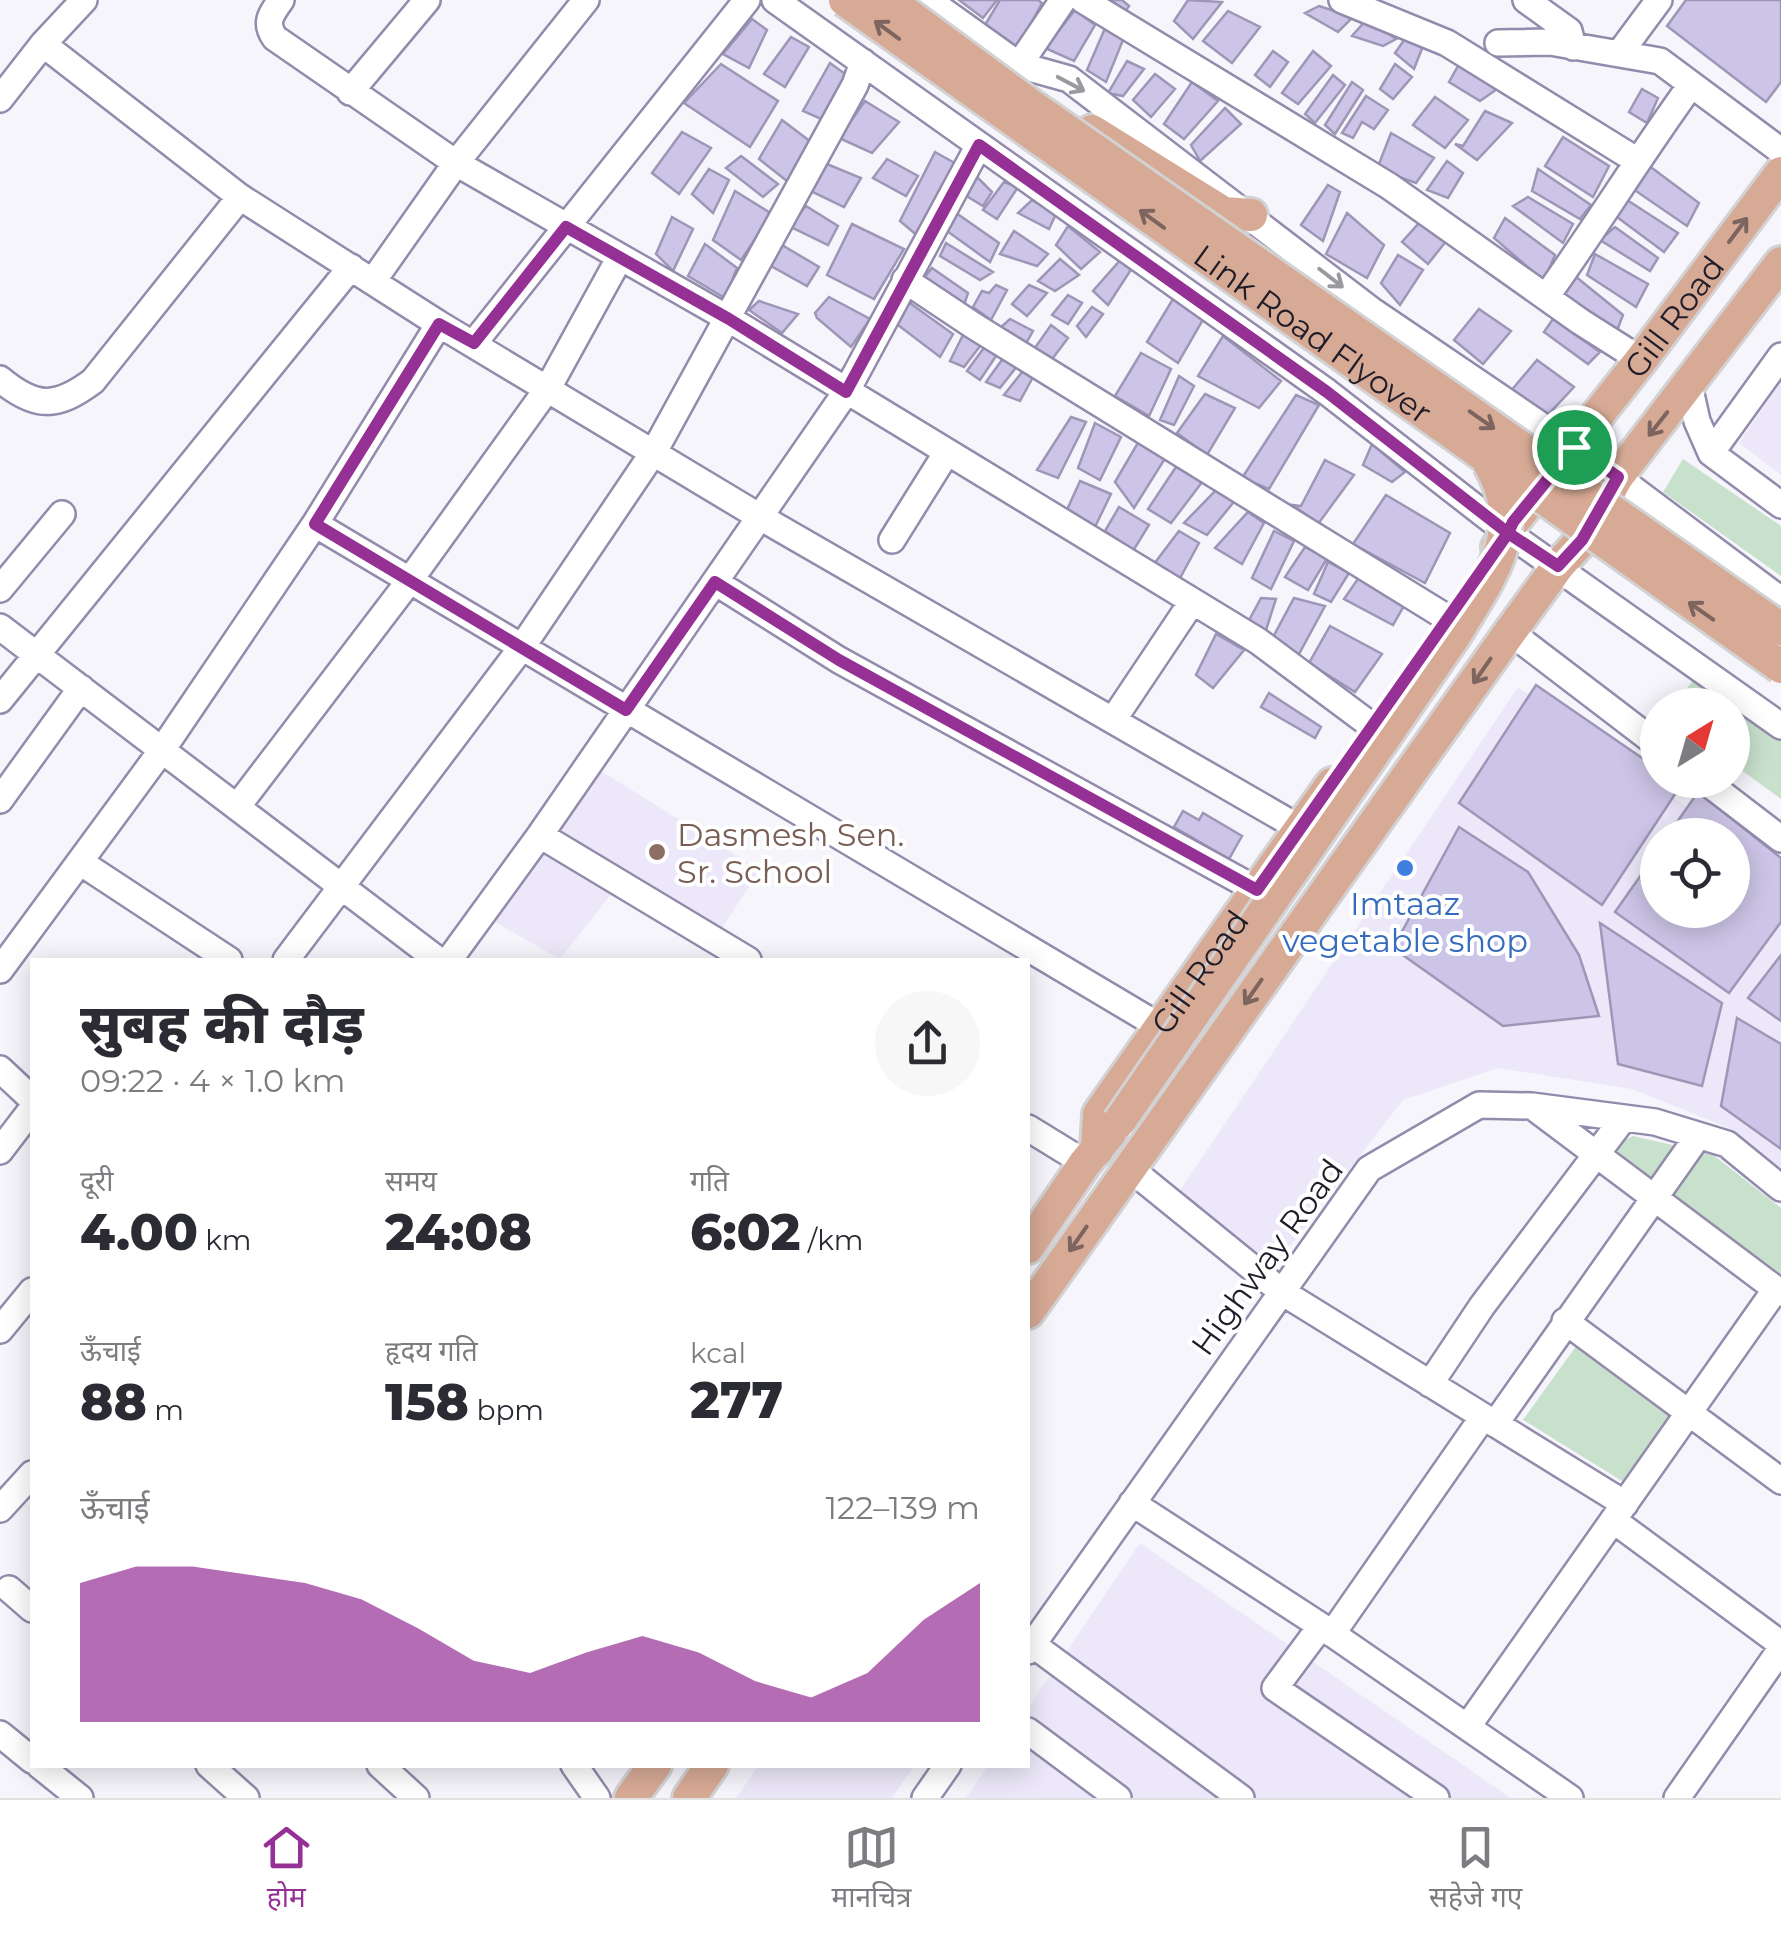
<!DOCTYPE html>
<html lang="hi">
<head>
<meta charset="utf-8">
<style>
  :root { --surface:#fff; --page:#f7f7f7; --text:#2b2b33; --muted:#7c7c81; --line:#e1e1e2; --accent:#953095 }
  body { margin:0; font-family:Montserrat,"Noto Sans Devanagari",sans-serif; background:var(--page); color:var(--text); height:100vh; display:flex; flex-direction:column; font-size:38px; white-space:nowrap }
  * { box-sizing:border-box; margin:0 }
  p { font-size:32px; color:var(--muted) }
  .icon { flex:none; width:55px; height:55px; fill:none; stroke:currentColor; stroke-width:2; stroke-linecap:round; stroke-linejoin:round }
  .map { position:relative; flex:1; overflow:hidden }
  .side { position:absolute; left:30px; top:958px; width:1000px; height:810px; display:flex; flex-direction:column; background:var(--surface); border-radius:0px; box-shadow:0 5px 25px #0003 }
  .side>* { flex:none }
  .needle { width:65px; rotate:37deg }
  .tools { position:absolute; left:1640px; top:688px; display:grid; gap:20px }
  .tools a { display:grid; place-items:center; width:110px; height:110px; border-radius:50%; background:var(--surface); box-shadow:0 5px 25px #0003; font-size:50px }
  .pin { position:absolute; display:grid; place-items:center; width:85px; height:85px; color:#fff; margin:-42px; border:5px solid #fff; border-radius:50%; box-shadow:0 2px 10px #0007 }
  .round { display:grid; place-items:center; flex:none; width:105px; height:105px; border-radius:52px; background:var(--page) }
  .headline { display:flex; align-items:center; justify-content:space-between; height:170px; padding:0 50px }
  h1 { font-size:55px; font-weight:800; line-height:75px }
  .metrics { display:grid; grid-template-columns:repeat(3,1fr); gap:15px; height:170px; padding:10px 50px }
  .metrics div { display:grid; align-content:center }
  .metrics b { font-size:50px; font-weight:800 }
  .metrics small { font-size:28px; font-weight:400 }
  .metrics p { font-size:28px }
  .chart { height:280px; padding:20px 50px }
  .chart p { display:flex; justify-content:space-between }
  .chart svg { width:100%; height:180px; margin-top:10px; fill:var(--accent); opacity:.7 }
  .dock { display:flex; justify-content:space-around; align-items:center; height:140px; border-top:2px solid var(--line); background:var(--surface); font-size:28px; color:var(--muted) }
  .dock a { display:grid; justify-items:center; gap:5px }
  .dock .current { color:var(--accent) }
  .map>svg:first-child { display:block }
  .built { fill:#ece8f9 }
  .green { fill:#c8e1cd }
  .building { fill:#cdc5e7; stroke:#9e96b6; stroke-width:2.5 }
  .lines { fill:none; stroke-linecap:round; stroke-linejoin:round }
  .minor-casing { stroke:#938bab; stroke-width:30 }
  .major-casing { stroke:#d2d2d4; stroke-width:38 }
  .minor { stroke:#fff; stroke-width:25 }
  .major { stroke:#d7aa95; stroke-width:32 }
  .major-bridge-casing { stroke:#d2d2d4; stroke-width:38; stroke-linecap:butt }
  .major-bridge { stroke:#d7aa95; stroke-width:32 }
  .oneway { stroke:#7c645f }
  .oneway2 { stroke:#9b999f }
  .route-casing { stroke:#fff; stroke-width:20 }
  .route { stroke:#953095; stroke-width:12 }
  .education-dot { fill:#8d6e63; stroke:#fff; stroke-width:4 }
  .shop-dot { fill:#3f7fe0; stroke:#fff; stroke-width:4 }
  .labels { text-anchor:middle; dominant-baseline:central; stroke-width:8; stroke-linejoin:round; paint-order:stroke }
  .street-label { font-size:32px; fill:#201d29; stroke:#fff }
  .education-label { font-size:32px; fill:#785e54; stroke:#fff; text-anchor:start }
  .shop-label { font-size:32px; fill:#366cbe; stroke:#fff }
</style>
</head>
<body>
<div class="map">
<svg width="1781" height="1798" viewBox="0 0 1781 1798">
  <rect width="100%" height="100%" fill="#f7f5fc"/>
  <path class="built" d="M1781 382V475L1739 443Z
    M1518 687 1726 835H1658V910H1732L1781 874V1170L1729 1128 1632 1089 1498 1068 1403 1100 1270 1272 1175 1198Z
    M598 769 760 870 718 934 554 833Z
    M538 850 613 892 560 959 486 917Z
    M1140 1543 1511 1798H966L988 1765H1028V1708Z
    M759 1765H915L892 1798H736Z"/>
  <path class="green" d="M1683 459 1781 526V576L1663 492Z
    M1703 666 1781 723V799L1733 764 1732 705H1675Z
    M1633 1136 1712 1154 1781 1208V1274L1610 1148Z
    M1582 1338 1682 1404 1627 1484 1523 1420Z"/>
  <path class="building" d="M959 0H997L983 18Z
    M1000 0H1038L1042 3 1018 48 985 25Z
    M1098 0H1122L1129 6 1123 15Z
    M1188 0 1222 2 1193 39 1174 21Z
    M1686 0H1781V82L1766 102 1667 26Z
    M1319 6 1353 17 1338 32 1305 13Z
    M1075 10 1095 25 1074 61 1045 48Z
    M1228 11 1260 27 1232 63 1203 41Z
    M1368 18 1396 39 1383 46 1352 36Z
    M752 19 767 30 749 68 723 54Z
    M1106 26 1123 40 1106 82 1087 70Z
    M1407 36 1423 46 1414 69 1395 53Z
    M791 37 809 47 785 87 764 74Z
    M1273 51 1288 62 1270 87 1255 75Z
    M1313 51 1331 66 1298 104 1282 93Z
    M1127 61 1144 69 1123 96 1108 93Z
    M830 63 848 76 821 119 803 111Z
    M721 64 778 101 750 147 684 103Z
    M1395 64 1412 77 1393 99 1380 89Z
    M1458 66 1500 87 1480 101 1449 82Z
    M1155 74 1175 89 1151 117 1133 100Z
    M1333 75 1345 85 1315 123 1305 114Z
    M1192 82 1218 101 1184 139 1164 124Z
    M1352 82 1363 90 1335 134 1325 125Z
    M1642 89 1658 98 1647 123 1629 112Z
    M1366 96 1388 110 1374 129 1362 122 1353 138 1342 133Z
    M1435 97 1468 120 1445 148 1413 125Z
    M865 101 899 122 872 153 839 138Z
    M1225 108 1241 124 1200 161 1191 145Z
    M1485 111 1512 123 1477 160 1455 144 1463 146Z
    M782 120 811 142 792 185 759 159Z
    M682 132 711 148 679 194 652 173Z
    M1391 133 1434 158 1416 183 1377 169Z
    M1563 137 1609 166 1593 197 1545 166Z
    M935 152 960 166 920 238 900 221Z
    M741 156 778 184 763 197 726 168Z
    M887 159 918 176 906 196 873 178Z
    M1447 161 1463 173 1448 198 1427 190Z
    M822 162 861 178 844 207 811 191Z
    M1648 165 1699 203 1687 226 1633 189Z
    M709 169 729 180 713 213 692 194Z
    M1538 169 1591 205 1580 219 1532 191Z
    M976 176 992 192 983 206 963 194Z
    M1004 182 1018 187 997 219 983 210Z
    M1328 185 1340 192 1323 241 1301 225Z
    M735 191 772 214 741 260 713 240Z
    M1528 197 1573 224 1563 243 1513 206Z
    M1624 198 1678 233 1664 252 1617 217Z
    M1032 200 1056 214 1049 229 1018 213Z
    M806 206 838 226 828 245 789 226Z
    M949 208 999 243 990 262 947 231Z
    M1347 213 1384 245 1367 278 1326 254Z
    M672 217 693 229 673 271 656 254Z
    M1505 218 1555 255 1544 281 1494 238Z
    M1420 222 1447 240 1428 264 1402 242Z
    M852 224 904 249 874 299 827 275Z
    M1068 226 1100 252 1081 269 1056 245Z
    M1615 227 1658 258 1650 271 1600 240Z
    M1014 231 1048 254 1037 266 1000 254Z
    M946 243 993 272 980 280 940 256Z
    M705 244 737 268 725 298 688 276Z
    M782 245 819 267 807 286 771 266Z
    M1595 254 1648 284 1636 307 1587 275Z
    M1398 255 1423 270 1400 305 1381 283Z
    M1123 257 1134 265 1108 305 1093 291Z
    M1060 259 1079 275 1055 291 1038 281Z
    M932 268 968 293 962 311 920 283Z
    M1575 276 1623 315 1616 333 1561 294Z
    M996 285 1007 290 991 320 973 307 982 291 989 293Z
    M1029 285 1047 293 1027 316 1012 304Z
    M1068 295 1082 303 1068 324 1052 315Z
    M829 297 870 319 851 347 817 318 815 313Z
    M1173 299 1204 318 1178 363 1147 342Z
    M759 301 798 314 782 333 749 310Z
    M907 301 953 334 940 357 894 322Z
    M1092 307 1103 314 1086 337 1077 326Z
    M1479 309 1511 331 1483 364 1454 340Z
    M1010 319 1033 331 1024 347 999 329Z
    M1553 319 1600 352 1588 364 1544 332Z
    M1051 325 1068 338 1050 362 1032 352Z
    M966 329 984 341 964 367 950 361Z
    M1223 336 1281 381 1259 408 1198 376Z
    M986 345 998 353 980 380 967 371Z
    M1007 353 1021 361 1000 388 986 382Z
    M1141 353 1171 369 1149 416 1115 396Z
    M1537 360 1574 387 1545 418 1510 392Z
    M1023 371 1033 377 1020 401 1004 395Z
    M1179 376 1194 386 1174 425 1160 420Z
    M1205 394 1235 408 1207 455 1177 433Z
    M1296 395 1319 405 1269 489 1242 478Z
    M1071 417 1086 422 1058 478 1037 470Z
    M1095 423 1121 437 1100 480 1078 468Z
    M1139 441 1166 457 1134 508 1115 482Z
    M1372 444 1405 472 1392 482 1363 465Z
    M1325 460 1354 475 1318 524 1293 505 1301 506Z
    M1176 467 1203 481 1171 523 1148 509Z
    M1080 481 1111 494 1093 531 1066 512Z
    M1220 486 1237 498 1207 535 1184 523Z
    M1386 495 1450 533 1425 583 1353 544Z
    M1119 507 1149 525 1133 551 1105 531Z
    M1248 512 1264 523 1242 564 1215 548Z
    M1179 531 1199 543 1178 582 1154 564Z
    M1274 531 1294 541 1271 589 1252 578Z
    M1305 547 1328 557 1308 590 1285 577Z
    M1328 562 1349 573 1331 602 1314 594Z
    M1360 576 1405 604 1393 625 1344 599Z
    M1261 598 1276 599 1265 633 1248 622Z
    M1294 598 1325 606 1299 654 1272 639Z
    M1330 626 1382 654 1355 692 1309 663Z
    M1216 634 1244 650 1213 688 1196 675Z
    M1536 685 1658 769V780H1674L1681 785 1602 905 1459 803Z
    M1269 693 1321 727 1315 738 1261 707Z
    M1698 792 1781 858V922L1729 993 1615 912 1658 851V910H1732V835H1668Z
    M1183 811 1199 820 1203 813 1242 836 1229 859 1174 827Z
    M1459 827 1528 872 1579 955 1599 1016 1503 1026 1393 948Z
    M1600 923 1722 1003 1702 1086 1618 1064Z
    M1781 955V1021L1748 998Z
    M1737 1018 1781 1044V1149L1721 1106Z"/>
  <g class="lines">
    <g class="minor-casing">
      <path id="minor" d="M281 0C271 14 264 23 275 38L456 163 729 319 1258 641 1372 726
        M775 0 1327 392 1508 533 1781 726
        M928 0 1019 65 1069 79 1371 310 1617 477 1781 600
        M1083 0 1389 186 1581 322 1641 360
        M1342 0 1447 43 1636 160
        M1526 0 1569 31 1573 47
        M1498 43 1550 42 1660 61 1781 151
        M43 44 240 197 439 324 760 517 1301 829
        M1619 54 1659 0
        M1019 65 1063 0
        M350 92 427 0
        M0 99 43 44 84 0
        M905 280 974 326 1449 619
        M373 281 456 163 586 0
        M1546 297C1596 227 1641 154 1691 85
        M474 343 747 0
        M0 379C36 409 57 408 93 381L240 197
        M1689 385 1697 421 1711 453 1781 505
        M1711 453 1781 356
        M315 524 1159 1026
        M892 540 947 452
        M715 582 839 660 1257 890
        M0 589 62 514
        M0 627 438 960
        M1510 632 1658 745
        M0 700 351 267
        M1113 720 1192 602
        M1704 780 1781 839
        M0 800 81 688
        M237 807 410 580 548 388 620 257
        M540 835 748 960
        M80 862 229 960
        M286 960 522 647 655 450 855 85 863 62
        M449 960 540 835 846 392 979 145
        M0 970 162 750 315 524 439 324
        M0 1069 32 1099
        M1536 1109 1781 1293
        M1028 1128 1085 1163
        M0 1151 32 1109
        M1128 1167 1282 1292 1625 1504
        M1565 1321 1781 1481
        M0 1330 32 1291
        M1430 1384 1482 1306 1623 1119
        M1495 1424 1698 1136
        M1132 1503 1321 1626 1570 1798
        M0 1509 32 1474
        M1613 1520 1781 1644
        M9 1589 32 1609
        M1321 1626 1275 1688 1436 1798
        M1332 1634 1483 1417
        M1032 1644 1241 1798
        M1028 1651 1369 1169 1479 1105 1532 1106 1655 1122 1727 1144 1781 1188
        M1468 1726 1776 1289
        M1028 1731 1118 1798
        M0 1734 32 1760
        M39 1765 80 1798
        M209 1765 246 1798
        M380 1765 416 1798
        M574 1765 597 1798
        M925 1798 948 1765
        M1677 1798 1781 1649"/>
    </g>
    <g class="major-casing">
      <g id="major">
        <path d="M1092 131 1224 213 1251 215"/>
        <path id="s1" d="M1498 547 1513 522 1641 360 1781 173"/>
        <path id="s2" d="M1097 1150 1099 1114 1332 784"/>
        <path d="M1028 1247 1085 1163 1110 1133"/>
        <path d="M1028 1312 1510 632 1558 566 1582 540 1617 477 1781 263"/>
        <path d="M631 1798 655 1765"/>
        <path d="M689 1798 712 1765"/>
      </g>
    </g>
    <use href="#minor" class="minor"/>
    <use href="#major" class="major"/>
    <g class="major-bridge-casing">
      <g id="major-bridge">
        <path id="s3" d="M845 0 1781 667"/>
        <path d="M888 0 1029 104 1781 629"/>
        <path d="M1119 1122 1455 635C1489 577 1529 531 1489 463"/>
      </g>
    </g>
    <use href="#major-bridge" class="major-bridge"/>
  </g>
  <defs><path id="oneway-shaft" d="M-6 0H5M1.5-3L5.5 0L1.5 3" fill="none" stroke-width="1.6" stroke-linecap="round" stroke-linejoin="round" transform="scale(2.5)"/></defs>
  <g class="oneway">
    <use href="#oneway-shaft" transform="translate(887 30) rotate(-144)"/>
    <use href="#oneway-shaft" transform="translate(1152 219) rotate(-144)"/>
    <use href="#oneway-shaft" transform="translate(1738 230) rotate(-53)"/>
    <use href="#oneway-shaft" transform="translate(1482 420) rotate(35)"/>
    <use href="#oneway-shaft" transform="translate(1658 424) rotate(128)"/>
    <use href="#oneway-shaft" transform="translate(1701 611) rotate(-145)"/>
    <use href="#oneway-shaft" transform="translate(1482 671) rotate(125)"/>
    <use href="#oneway-shaft" transform="translate(1253 992) rotate(125)"/>
    <use href="#oneway-shaft" transform="translate(1078 1239) rotate(125)"/>
  </g>
  <g class="oneway2">
    <use href="#oneway-shaft" transform="translate(1071 84) rotate(28)"/>
    <use href="#oneway-shaft" transform="translate(1331 278) rotate(38)"/>
  </g>
  <g class="lines">
    <g class="route-casing">
      <path id="route" d="M1574 447 1513 522 1508 533 1257 890 839 660 715 582 626 710 315 524 439 324 474 343 566 227 729 319 846 392 979 145 1327 392 1508 533 1558 566 1582 540 1618 477 1574 447"/>
    </g>
    <use href="#route" class="route"/>
  </g>
  <circle class="education-dot" cx="657" cy="852" r="10"/>
  <circle class="shop-dot" cx="1405" cy="868" r="10"/>
  <g class="labels">
    <g class="street-label">
      <text stroke="none"><textPath href="#s1" startOffset="290">Gill Road</textPath></text>
      <text stroke="none"><textPath href="#s3" startOffset="575">Link Road Flyover</textPath></text>
      <text stroke="none"><textPath href="#s2" startOffset="210">Gill Road</textPath></text>
      <text transform="translate(1267 1257) rotate(-54)">Highway Road</text>
    </g>
    <g class="education-label">
      <text x="677" y="834">Dasmesh Sen.<tspan x="677" dy="37">Sr. School</tspan></text>
    </g>
    <g class="shop-label">
      <text x="1405" y="903">Imtaaz<tspan x="1405" dy="37">vegetable shop</tspan></text>
    </g>
  </g>
</svg>
<div class="tools">
<a><svg class="needle" viewBox="-14 -14 28 28"><path d="M0-13l5 13h-10z" fill="#e53935"/><path d="M0 13l5-13h-10z" fill="#7c7c81"/></svg></a>
<a><svg class="icon" aria-label="locate" viewBox="0 0 24 24"><circle cx="12" cy="12" r="6"/><path d="M12 2v4M12 18v4M2 12h4M18 12h4"/></svg></a>
</div>
<div class="pin" style="left:1574px;top:447px;background:#1e9e55"><svg class="icon" aria-label="arrive" viewBox="0 0 24 24"><path d="M6 21V4h12l-3 4 3 4H6"/></svg></div>
<section class="side">
<div class="headline"><div><h1>सुबह की दौड़</h1><p>09:22 · 4 × 1.0 km</p></div><a class="round"><svg class="icon" aria-label="share" viewBox="0 0 24 24"><path d="M12 15V3M7 8l5-5 5 5M5 13v7h14v-7"/></svg></a></div>
<div class="metrics">
<div><p>दूरी</p><b>4.00<small> km</small></b></div>
<div><p>समय</p><b>24:08</b></div>
<div><p>गति</p><b>6:02<small> /km</small></b></div>
</div>
<div class="metrics">
<div><p>ऊँचाई</p><b>88<small> m</small></b></div>
<div><p>हृदय गति</p><b>158<small> bpm</small></b></div>
<div><p>kcal</p><b>277</b></div>
</div>
<div class="chart"><p><span>ऊँचाई</span>122–139 m</p>
<svg viewBox="0 0 160 44" preserveAspectRatio="none"><path d="M0 44V10L10 6L20 6L30 8L40 10L50 14L60 21L70 29L80 32L90 27L100 23L110 27L120 34L130 38L140 32L150 19L160 10V44z"/></svg>
</div>
</section>
</div>
<nav class="dock">
<a class="current"><svg class="icon" aria-label="home" viewBox="0 0 24 24"><path d="M3 11l9-7 9 7M6 9v11h12V9"/></svg>होम</a>
<a><svg class="icon" aria-label="map" viewBox="0 0 24 24"><path d="M3 6l6-2 6 2 6-2v14l-6 2-6-2-6 2zM9 4v14M15 6v14"/></svg>मानचित्र</a>
<a><svg class="icon" aria-label="saved" viewBox="0 0 24 24"><path d="M7 4h10v16l-5-4-5 4z"/></svg>सहेजे गए</a>
</nav>
</body>
</html>
